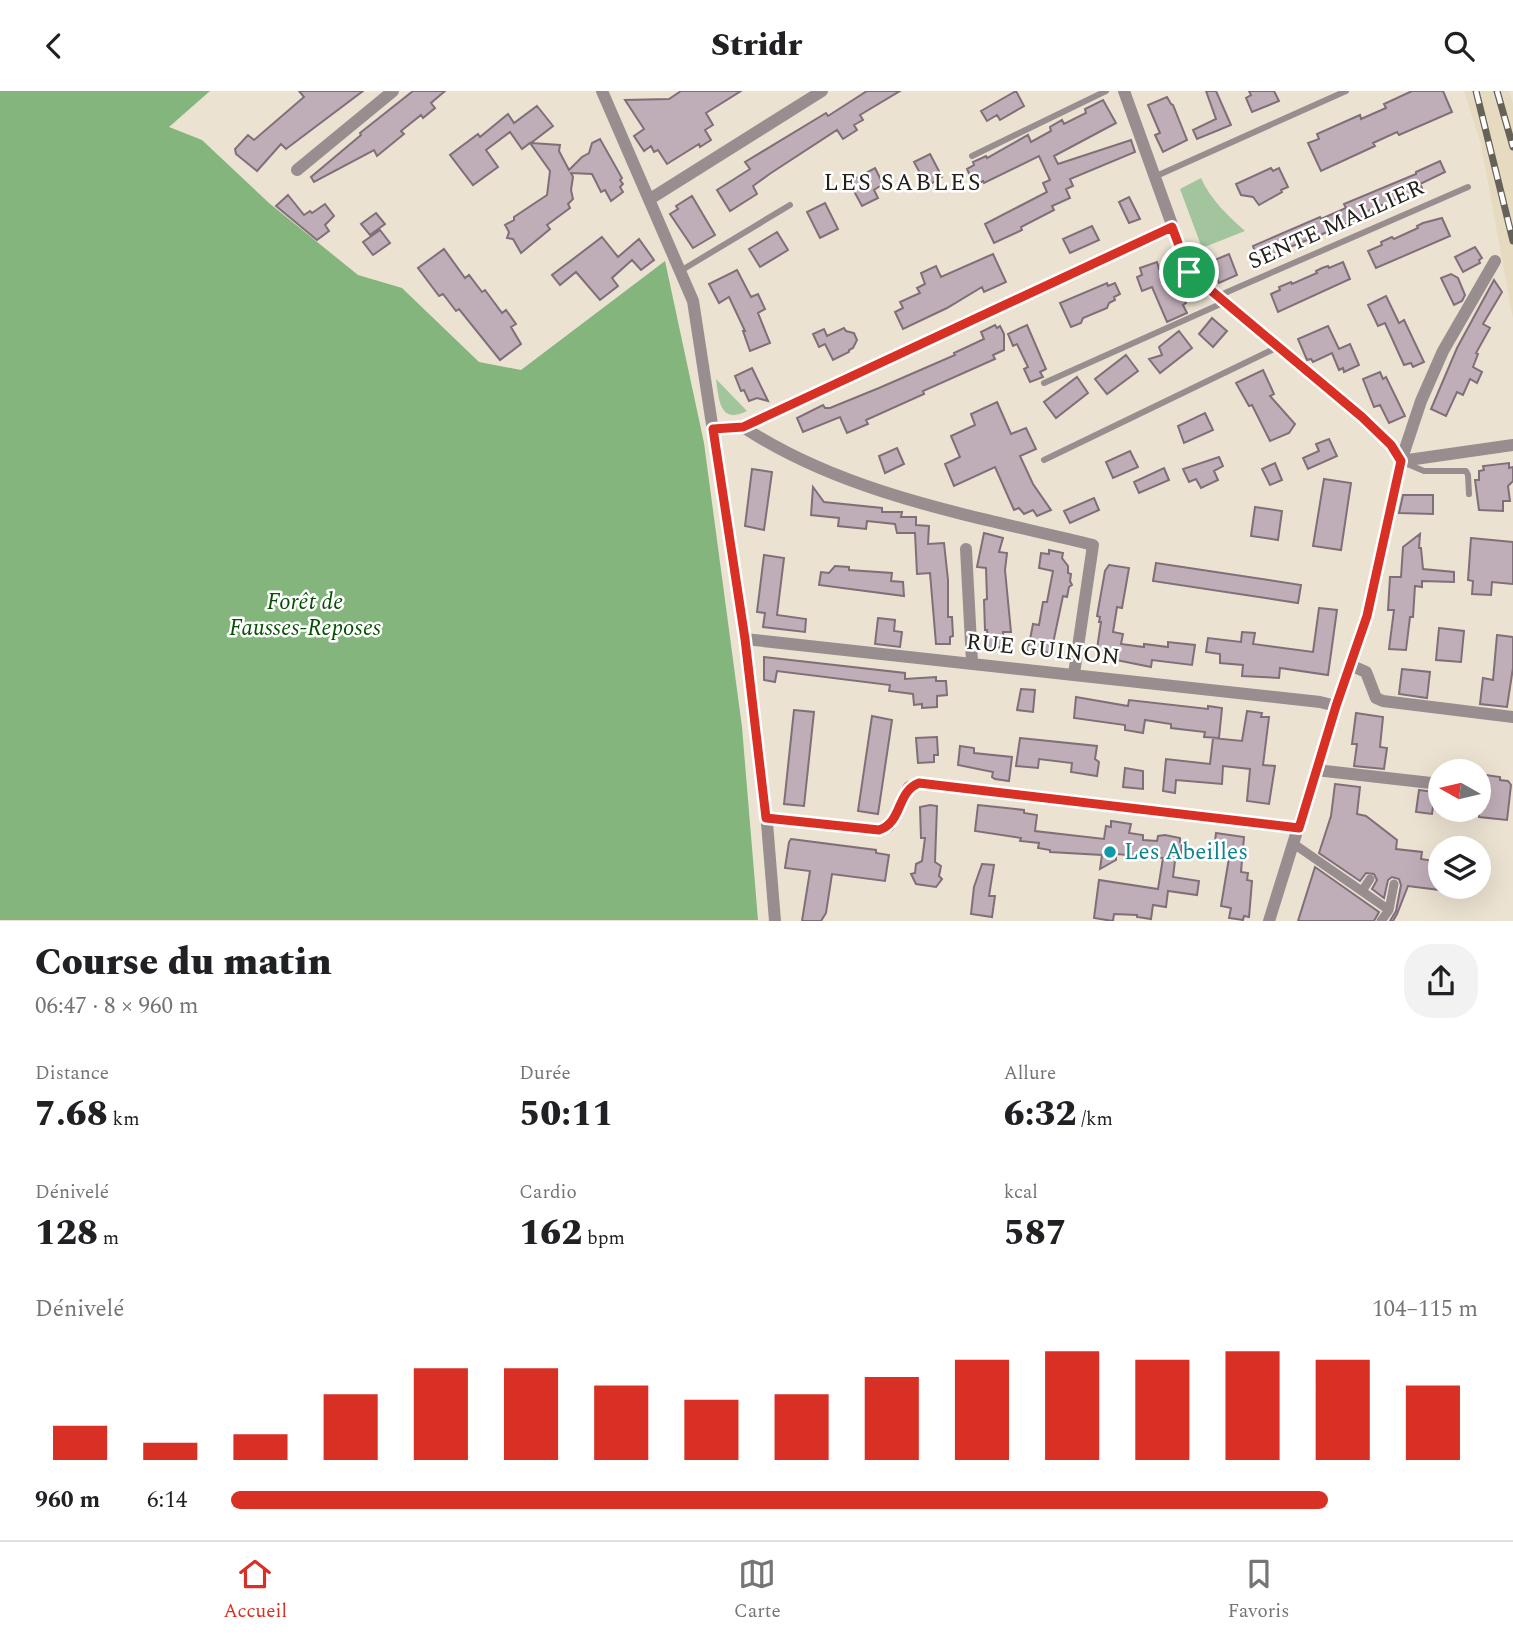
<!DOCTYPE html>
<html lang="fr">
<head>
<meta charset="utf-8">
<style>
  :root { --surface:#fff; --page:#f2f2f2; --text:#202124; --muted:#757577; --line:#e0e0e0; --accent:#d93025 }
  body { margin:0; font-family:Spectral,serif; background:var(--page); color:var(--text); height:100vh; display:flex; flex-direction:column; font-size:26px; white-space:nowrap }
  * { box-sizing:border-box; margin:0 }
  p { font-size:23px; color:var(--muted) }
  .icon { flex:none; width:38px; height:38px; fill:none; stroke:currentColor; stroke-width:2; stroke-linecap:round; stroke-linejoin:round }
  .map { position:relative; height:830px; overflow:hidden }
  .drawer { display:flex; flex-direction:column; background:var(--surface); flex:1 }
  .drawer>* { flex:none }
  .needle { width:46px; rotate:278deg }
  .fabs { position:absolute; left:1428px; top:668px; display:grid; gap:14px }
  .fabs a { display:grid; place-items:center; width:63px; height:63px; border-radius:50%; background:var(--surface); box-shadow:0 7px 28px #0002; font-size:35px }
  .pin { position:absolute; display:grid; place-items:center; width:60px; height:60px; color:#fff; margin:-30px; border:4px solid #fff; border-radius:50%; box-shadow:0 2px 7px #0007 }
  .round { display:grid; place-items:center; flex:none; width:74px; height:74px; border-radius:28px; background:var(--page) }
  .head { display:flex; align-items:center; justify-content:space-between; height:119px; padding:0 35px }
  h1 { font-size:38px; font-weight:800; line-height:52px }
  .stats { display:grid; grid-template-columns:repeat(3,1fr); gap:10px; height:119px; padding:7px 35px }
  .stats div { display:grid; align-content:center }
  .stats b { font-size:35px; font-weight:800 }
  .stats small { font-size:19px; font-weight:400 }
  .stats p { font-size:19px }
  .chart { height:196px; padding:14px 35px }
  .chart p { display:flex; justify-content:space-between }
  .chart svg { width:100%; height:126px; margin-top:7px; stroke:var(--accent); stroke-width:6 }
  ul { padding:0 35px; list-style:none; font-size:23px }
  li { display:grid; grid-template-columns:112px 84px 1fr; align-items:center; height:52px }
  li i { height:18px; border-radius:9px; background:var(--accent) }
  header { display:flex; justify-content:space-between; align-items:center; height:91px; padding:0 35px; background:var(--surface); font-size:32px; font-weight:800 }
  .tabs { display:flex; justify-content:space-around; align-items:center; height:98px; border-top:2px solid var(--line); background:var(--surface); font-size:19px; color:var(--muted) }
  .tabs a { display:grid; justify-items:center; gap:4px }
  .tabs .on { color:var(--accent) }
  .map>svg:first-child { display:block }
  .built { fill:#e6dac1 }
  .green { fill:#a2c59d }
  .forest { fill:#83b57d }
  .building { fill:#bfadb7; stroke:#806f78; stroke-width:2 }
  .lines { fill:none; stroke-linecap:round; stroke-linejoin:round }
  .service { stroke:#988e8f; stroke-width:6 }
  .pedestrian { stroke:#988e8f; stroke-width:9 }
  .minor { stroke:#988e8f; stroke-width:12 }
  .rail-casing { stroke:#676258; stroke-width:7 }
  .rail { stroke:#fff; stroke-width:4.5; stroke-dasharray:13; stroke-linecap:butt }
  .route-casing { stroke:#fff; stroke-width:14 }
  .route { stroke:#d93025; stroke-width:9 }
  .culture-dot { fill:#0f9aa8; stroke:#fff; stroke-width:2.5 }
  .labels { text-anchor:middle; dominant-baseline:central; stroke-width:5; stroke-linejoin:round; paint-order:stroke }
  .street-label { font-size:23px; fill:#23201a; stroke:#fff }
  .park-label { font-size:23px; font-style:italic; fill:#054f00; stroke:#fff }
  .culture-label { font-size:23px; fill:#0d838f; stroke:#fff; text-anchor:start }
  .neighbourhood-label { font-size:24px; letter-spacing:2px; fill:#23201a; stroke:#fff }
</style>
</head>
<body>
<header><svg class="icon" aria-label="back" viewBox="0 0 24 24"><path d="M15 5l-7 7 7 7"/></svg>Stridr<svg class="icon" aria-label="search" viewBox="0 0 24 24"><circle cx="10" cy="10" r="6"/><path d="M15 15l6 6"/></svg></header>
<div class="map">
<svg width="1513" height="830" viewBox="0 0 1513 830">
  <rect width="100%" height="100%" fill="#ebe2d1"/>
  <path class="built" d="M1464 0H1509L1513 13V228L1481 53Z"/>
  <path class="green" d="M1201 87C1210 108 1229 126 1245 140L1202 157 1180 98Z
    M716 288 747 320C719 334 719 308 716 288Z"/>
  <path class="forest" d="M0 0H210L169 36 202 49 269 112 358 184 402 197 479 271 521 279 665 170 704 352 742 636 758 829H0Z"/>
  <path class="building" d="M299 0H363L286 58 281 53 257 80 236 63 235 58 248 44 254 49 304 6Z
    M413 0H445L431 12 435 17 423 27 421 24 401 40 404 43 377 65 374 59 314 91 311 86 361 44 360 42Z
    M681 0H741L706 22 713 34 705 39 711 49 700 56 699 53 667 73 658 59 654 61 651 55 644 60 634 45 644 38 625 9 669 8Z
    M867 0H900L860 24 863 29 854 34 857 39 843 48 837 39 771 82 753 95 757 103 730 120 717 99 750 78 745 71 826 22 828 25Z
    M1016 0 1024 15 1000 29 997 24 987 30 981 20Z
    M1206 0H1216L1231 34 1197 48 1193 39 1216 28Z
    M1249 0H1274L1279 10 1252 21 1246 7 1251 4Z
    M1412 0H1443L1452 21 1399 44 1397 41 1373 52 1375 55 1321 80 1308 52 1319 48 1317 43 1360 24 1361 28 1386 17 1384 13Z
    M1167 6 1171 13 1173 14 1187 49 1163 61 1155 44 1160 42 1148 14Z
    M1103 9 1116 32 1054 65 1058 73 1131 49 1135 61 1070 88 1073 95 1066 98 1070 107 1052 115 1054 119 1021 136 1022 139 994 152 985 133 1047 101 1043 92 1050 89 1039 65 984 92 983 90 975 95 967 78 974 74 973 71 986 65 987 67 1028 44 1031 51 1051 40 1050 36 1062 29 1064 33 1086 22 1085 18Z
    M537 15 553 35 531 52 560 54 559 60 569 79 582 66 589 62 592 52 600 48 622 87 620 89 623 93 620 96 623 101 611 110 605 99 601 101 592 83 571 82 573 86 571 99 573 108 568 113 570 117 547 134 550 138 521 162 513 148 507 147 509 141 505 134 514 129V126L547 104 550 80 530 52 522 58 510 41 486 59 498 76 473 94 450 64 478 43 480 46 508 23 514 32Z
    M930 63 942 86 927 95 914 71Z
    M1440 70 1445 81 1420 93 1422 97 1365 121 1366 124 1342 135 1258 169 1253 155 1320 126 1321 128 1346 117 1344 113 1416 83V81Z
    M875 77 883 93 874 99 878 107 862 115 849 91Z
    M1271 77 1273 80 1279 77 1288 96 1281 99 1282 101 1259 114 1253 106 1241 104 1236 93Z
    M288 104 304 124 310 120 312 122 325 113 334 125 325 134 329 140 317 149 276 115Z
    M692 105 715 144 693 157 670 123 678 118 676 115Z
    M1129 106 1140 128 1129 132 1119 111Z
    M825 112 838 138 820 147 807 121Z
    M376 122 385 133 370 144 361 133Z
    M1442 127 1450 145 1376 177 1368 160 1382 154 1381 151 1392 146 1394 148 1418 137 1417 135 1423 132Z
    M1092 135 1099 149 1070 162 1063 148Z
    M380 139 390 152 373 164 363 151Z
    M777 141 788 159 760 176 749 158Z
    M602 146 618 166 639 148 654 169 641 179 632 169 612 187 618 195 600 209 576 181 560 194 552 184Z
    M1475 156 1482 167 1479 169 1480 172 1463 181 1455 166Z
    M444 158 465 187 469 184 482 201 485 199 502 222 506 219 516 233 511 236 521 253 500 269 459 218 456 220 443 203 439 205 418 177Z
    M993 163 1006 191 984 201 982 196 947 217 903 238 895 221 903 217 900 211 920 202 917 197 925 193 921 182 936 175 941 186Z
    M1229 163 1237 184 1219 192 1210 171Z
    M1157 171 1163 191 1175 186 1186 212 1183 214 1187 222 1167 231 1152 196 1142 200 1137 186 1142 184 1140 177Z
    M1343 171 1350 188 1278 221 1271 203 1280 199 1279 196 1291 191 1292 193 1317 182 1316 180 1322 177 1328 175 1329 177Z
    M737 179 751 206 758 203 765 218 758 222 770 252 750 260 743 240H745L729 206 719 212 709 193Z
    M1451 183 1458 187 1465 204 1462 210 1454 214 1441 187Z
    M1494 189 1502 201 1483 233 1490 237 1476 262 1478 263 1473 276 1482 281 1477 292 1470 288 1463 304 1457 301 1446 325 1431 318 1457 257Z
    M1107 192 1108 195 1115 192 1120 203 1114 206 1115 209 1109 212 1107 217 1083 227 1081 232 1071 236 1060 212Z
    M1386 205 1399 232 1404 229 1424 271 1413 276 1411 272 1404 274 1385 232 1378 235 1368 214Z
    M1212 227 1227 240 1213 256 1199 243Z
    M995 234 997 237 1000 235 1004 243V259L993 264 995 268 923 300 924 303 866 329 868 333 847 342 840 326 803 341 797 327 823 314 825 317H830L879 297 955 264 954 262 984 248 981 241Z
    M1027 234 1046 278 1040 281 1043 286 1030 291 1024 278 1028 276 1017 253 1013 255 1008 243Z
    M1328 235 1339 258 1350 253 1359 274 1344 281 1343 277 1339 279 1332 262 1313 271 1311 268 1307 269 1298 248Z
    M844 237 846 240 854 242 857 249 853 257 849 259V261L833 269 825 253 819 256 813 243 824 238 827 245Z
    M1179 240 1192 257 1160 282 1149 268 1162 264 1159 256Z
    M1126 264 1138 280 1107 303 1095 288Z
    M752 277 768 310 757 307 749 310 744 299 741 300 735 285Z
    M1263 279 1274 303 1270 305 1295 333 1289 342 1270 350 1252 314 1249 315 1236 292Z
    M1380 281 1383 288 1386 286 1405 325 1389 332 1380 314 1374 316 1363 288Z
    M1077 286 1088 302 1056 327 1044 311Z
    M997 311 1011 343 1026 337 1036 358 1020 365 1033 393 1051 419 1037 425 1033 419 1024 423 1019 417 1014 419 995 376 954 395 945 373 960 366 951 345 975 334 971 323Z
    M1205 322 1213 339 1184 352 1178 335Z
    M1329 348 1337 365 1308 378 1303 367 1319 360 1316 353Z
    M897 357 904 373 885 382 879 365Z
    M1130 360 1138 376 1113 387 1106 371Z
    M1219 366 1223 375 1214 380 1218 389 1201 397 1196 388 1189 391 1183 378Z
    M1275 372 1282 389 1270 394 1262 378Z
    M1509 372V377L1513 376V390L1508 395 1510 410H1503V420L1479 419 1475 389H1479V380L1484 379 1483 375Z
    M1164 377 1169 389 1139 402 1134 391Z
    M752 378 772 381 764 439 745 435Z
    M1324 388 1351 392 1341 459 1313 455Z
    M813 396 824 411 882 417V421H902L901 426H916V434L929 435 928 453 944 452 948 489V526H952L953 545 950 546V553H936L930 482 917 483 915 442H897L895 433 867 430 866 438 838 435 839 427 811 424Z
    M1403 404H1433V423L1399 422Z
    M1094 407 1099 419 1070 432 1064 420Z
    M1255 416 1282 420 1278 449 1251 445Z
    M984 442 1003 447 999 461 1007 462 1005 479 1011 541H1003L1004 556 988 557 987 539H985L984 509 987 508 986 477 977 476Z
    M1420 443 1419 457H1421L1423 478 1454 481V491L1422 490V496L1415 495 1413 526H1410L1406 559 1389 558 1394 519H1388L1390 486H1401L1403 456Z
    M1471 447 1513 451V493L1492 491 1491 504 1472 503 1473 490 1468 489Z
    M1049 459 1063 462 1062 467 1068 475V482L1071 483 1070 490 1072 494 1069 496 1067 506 1063 505 1051 562 1028 559 1033 533 1039 534 1043 511H1047L1053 480 1039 477 1041 462 1049 463Z
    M764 464 784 467 777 524 806 528 805 541 763 536 765 522 757 521Z
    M1156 472 1301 494 1298 512 1153 490Z
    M1109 474 1129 477 1122 517 1117 516 1113 541 1123 543 1121 553 1144 556V553L1168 556V551L1195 554 1192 574 1152 569 1151 576 1096 565 1101 531H1099L1100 526 1097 525 1105 480Z
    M835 475 849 476V479L892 482 891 490 903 491 904 505 819 494 821 481 829 482Z
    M1319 517 1337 519 1328 584 1280 577 1279 587 1242 585 1243 574 1220 572V563L1206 561 1208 547 1241 551 1242 541 1255 542 1253 553 1313 561Z
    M878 527 895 529 894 540 902 541 900 556 875 553Z
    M1439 537 1464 540 1461 571 1436 569Z
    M1497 544 1513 546V577L1507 616 1480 613 1483 587 1493 589Z
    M764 566 905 582V588L936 586V590H946L947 604 937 605V616L922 617V613L914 614 913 603 889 600 890 594 777 580 775 591 764 589Z
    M1402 578 1430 581 1427 607 1399 603Z
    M1021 598 1035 599 1033 621 1017 619Z
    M1076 606 1128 615 1129 609 1208 618V615L1222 617 1219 647 1204 646 1205 641 1171 637V633L1145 629 1143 642 1125 639V634L1074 627Z
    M794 619 814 621 804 715 784 713Z
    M1247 620 1262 622 1261 626H1269L1263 674 1275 675 1269 713 1247 710 1250 678 1223 675 1222 693 1176 689 1175 702 1163 700 1166 668 1210 673 1213 647 1242 650Z
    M1356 622 1383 626 1380 656 1387 657 1384 678 1354 675 1357 653H1352Z
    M872 625 892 629 878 723 858 720Z
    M937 646 938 664H934V671L918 672 916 647Z
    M1020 647 1097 655 1095 668 1099 671 1097 685 1071 681 1072 672 1039 668 1038 677 1016 675Z
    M960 655 974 657V662L1012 666 1009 690 995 688 992 686 993 681 958 674Z
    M1125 677 1143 680V698L1123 696Z
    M1479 683 1500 686V689L1508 690 1511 694 1507 729 1479 726Z
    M1335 693 1360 696 1357 723 1366 725 1397 749 1396 758 1422 761 1421 768 1440 771V799L1408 795 1397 823 1393 830H1390L1396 820 1401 794 1399 788 1392 786 1388 789 1384 807 1372 798 1377 789 1374 783 1366 782 1360 790 1319 762 1331 725Z
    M1419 699 1435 701 1432 723 1416 721Z
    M930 714 937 715 935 771 941 775 939 785 942 788 936 796 916 793 911 783 915 782 916 773 922 770 925 747H921L920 716Z
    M978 714 1024 719V722L1037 724 1035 740 1104 748 1106 735 1111 736V730L1131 733 1129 742 1143 744V749L1157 750 1158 745 1165 744 1180 747V751H1182L1181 763 1176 762 1173 786 1199 790 1197 804 1168 800 1166 816 1153 814 1151 828 1137 826V824L1114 823 1113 830 1094 827 1099 789 1158 798 1163 767 1116 763V769L1100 778 1102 764 1050 761V759L1038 757 1039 752 1020 750 1021 747 975 740Z
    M1216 742 1244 746 1241 781 1248 782 1247 789 1252 790 1249 826 1244 825 1243 829 1229 827 1231 817 1221 815 1230 761 1214 759Z
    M791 748 876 759V762L889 764 885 790 832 783 826 822 821 830H802L810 780 785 777 789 751Z
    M982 773 994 774 989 805H995L992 826 971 823 974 796Z
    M1315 776 1379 821 1374 830H1298Z"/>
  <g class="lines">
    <path class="service" d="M972 65 1106 0
      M1154 86 1346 0
      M682 179 790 114
      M1218 205 1468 96
      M1044 292 1225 211
      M1044 369 1278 256
      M1405 372 1424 380H1466L1468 384 1469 403"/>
    <path class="pedestrian" d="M1294 753 1389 819 1381 830
      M1362 800 1370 788
      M1389 819 1394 793"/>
    <path class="minor" d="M602 0 693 210 745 548 767 732 775 830
      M1124 0 1189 181 1362 326 1391 354 1401 370
      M297 79 393 0
      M650 108 822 0
      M743 336C846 404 975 425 1093 454L1074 583
      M713 338 743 336 1173 136
      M1401 370 1513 354
      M966 458 972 571
      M745 548 1320 611 1336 615
      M1350 574 1366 581 1376 607 1383 610 1513 626
      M1316 679 1440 693
      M1458 681 1465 679
      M766 727 879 739 889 735 909 696 919 692 1299 737
      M1269 830 1336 615 1367 525 1401 370 1421 310 1443 260 1495 170"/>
    <g class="rail-casing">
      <path id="rail" d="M1476 0 1513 150
        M1497 0 1513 56"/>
    </g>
    <use href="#rail" class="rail"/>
  </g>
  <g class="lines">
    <g class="route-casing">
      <path id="route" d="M1172 136 1189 181 1362 326 1391 354 1401 370 1367 525 1336 615 1299 737 919 692C896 701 903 731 879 739L766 727 745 548 713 338 743 336Z"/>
    </g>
    <use href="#route" class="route"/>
  </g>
  <circle class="culture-dot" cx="1110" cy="761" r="7"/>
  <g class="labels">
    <g class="street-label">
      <text transform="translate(1336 134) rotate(-24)">SENTE MALLIER</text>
      <text transform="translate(1043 559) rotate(6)">RUE GUINON</text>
    </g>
    <g class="park-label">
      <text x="305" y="511">Forêt de<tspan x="305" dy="26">Fausses-Reposes</tspan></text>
    </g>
    <g class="culture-label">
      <text x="1124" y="761">Les Abeilles</text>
    </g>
    <g class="neighbourhood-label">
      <text x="903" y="92">LES SABLES</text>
    </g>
  </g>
</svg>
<div class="fabs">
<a><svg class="needle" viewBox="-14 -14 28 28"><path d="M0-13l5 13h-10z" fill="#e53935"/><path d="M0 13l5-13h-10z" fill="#757577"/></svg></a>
<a><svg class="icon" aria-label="layers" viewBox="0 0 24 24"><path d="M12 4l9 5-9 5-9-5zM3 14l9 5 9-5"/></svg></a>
</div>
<div class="pin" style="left:1189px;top:181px;background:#1e9e55"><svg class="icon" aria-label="arrive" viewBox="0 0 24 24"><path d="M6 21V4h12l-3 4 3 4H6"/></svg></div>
</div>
<section class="drawer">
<div class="head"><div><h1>Course du matin</h1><p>06:47 · 8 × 960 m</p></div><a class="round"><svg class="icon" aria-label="share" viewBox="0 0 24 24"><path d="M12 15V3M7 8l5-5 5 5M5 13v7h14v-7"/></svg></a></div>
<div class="stats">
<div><p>Distance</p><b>7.68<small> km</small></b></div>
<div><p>Durée</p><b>50:11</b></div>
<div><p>Allure</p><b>6:32<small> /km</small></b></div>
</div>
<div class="stats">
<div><p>Dénivelé</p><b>128<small> m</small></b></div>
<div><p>Cardio</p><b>162<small> bpm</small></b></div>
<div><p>kcal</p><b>587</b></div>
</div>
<div class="chart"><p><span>Dénivelé</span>104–115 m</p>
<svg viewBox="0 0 160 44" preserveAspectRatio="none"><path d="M5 44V32M15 44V38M25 44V35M35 44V21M45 44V12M55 44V12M65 44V18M75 44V23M85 44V21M95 44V15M105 44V9M115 44V6M125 44V9M135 44V6M145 44V9M155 44V18"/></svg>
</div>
<ul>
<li><b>960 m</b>6:14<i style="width:88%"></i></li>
</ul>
</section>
<nav class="tabs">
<a class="on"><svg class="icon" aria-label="home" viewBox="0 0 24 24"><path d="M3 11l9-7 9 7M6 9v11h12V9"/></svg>Accueil</a>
<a><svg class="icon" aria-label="map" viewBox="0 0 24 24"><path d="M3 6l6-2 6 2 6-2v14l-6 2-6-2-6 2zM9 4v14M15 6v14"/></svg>Carte</a>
<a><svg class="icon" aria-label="saved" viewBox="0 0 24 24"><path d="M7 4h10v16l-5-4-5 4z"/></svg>Favoris</a>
</nav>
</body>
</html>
